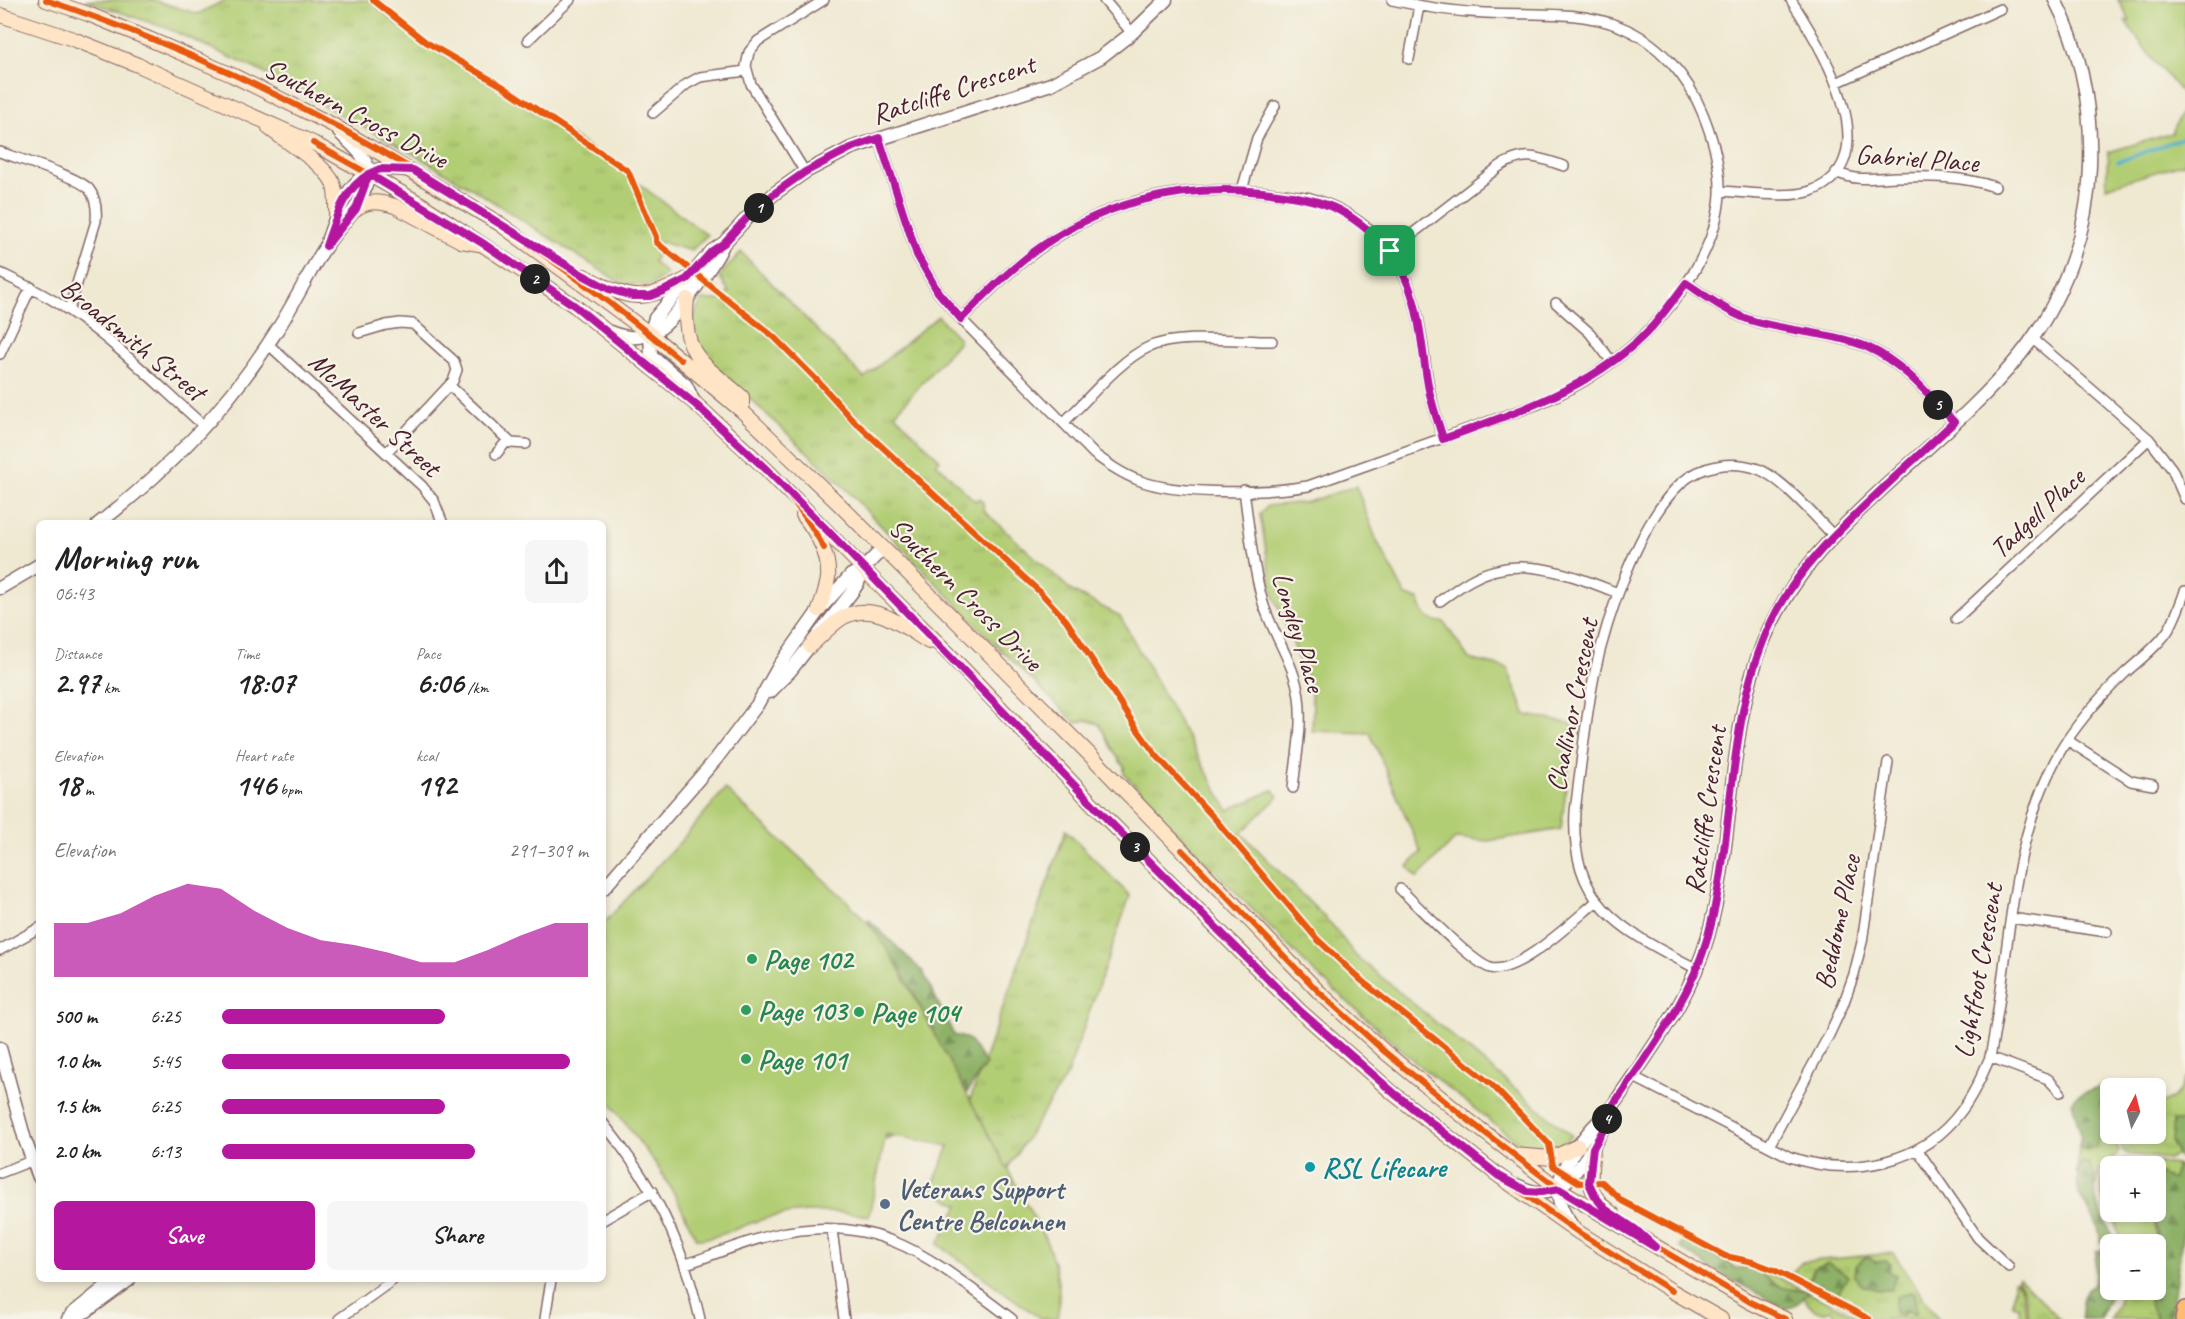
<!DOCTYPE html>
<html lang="en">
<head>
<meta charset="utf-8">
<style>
  :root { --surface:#fff; --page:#f6f6f6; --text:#222; --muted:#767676; --accent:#b5179e }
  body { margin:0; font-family:Caveat,sans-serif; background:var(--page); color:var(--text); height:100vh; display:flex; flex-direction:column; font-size:22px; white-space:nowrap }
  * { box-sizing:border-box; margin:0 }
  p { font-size:20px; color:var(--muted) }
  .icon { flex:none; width:33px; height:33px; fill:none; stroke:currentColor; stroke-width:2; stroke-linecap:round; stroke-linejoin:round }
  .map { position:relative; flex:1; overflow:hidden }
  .side { position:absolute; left:36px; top:520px; width:570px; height:762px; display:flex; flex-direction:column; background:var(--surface); border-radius:9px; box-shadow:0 3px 9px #0003 }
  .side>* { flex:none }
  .needle { width:39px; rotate:7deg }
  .buttons { position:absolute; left:2100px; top:1078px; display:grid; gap:12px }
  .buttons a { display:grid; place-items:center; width:66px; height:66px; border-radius:9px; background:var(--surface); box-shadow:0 3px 9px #0003; font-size:30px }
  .pin { position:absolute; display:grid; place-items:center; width:51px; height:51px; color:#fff; margin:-26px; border-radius:12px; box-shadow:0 3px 9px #0006 }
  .km { position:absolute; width:30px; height:30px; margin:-15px; border-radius:50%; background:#222; color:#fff; font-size:16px; line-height:30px; text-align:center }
  .round { display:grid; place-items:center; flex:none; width:63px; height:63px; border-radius:9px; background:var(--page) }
  .overview { display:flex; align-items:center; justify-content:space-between; height:102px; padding:0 18px }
  h1 { font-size:33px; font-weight:800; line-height:45px }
  .stats { display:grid; grid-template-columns:repeat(3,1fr); gap:9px; height:102px; padding:6px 18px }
  .stats div { display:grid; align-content:center }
  .stats b { font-size:30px; font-weight:800 }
  .stats small { font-size:16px; font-weight:400 }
  .stats p { font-size:16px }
  .chart { height:168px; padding:12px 18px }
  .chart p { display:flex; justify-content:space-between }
  .chart svg { width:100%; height:108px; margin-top:6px; fill:var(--accent); opacity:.7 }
  .button { display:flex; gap:12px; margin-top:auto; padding:12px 18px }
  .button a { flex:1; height:69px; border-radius:9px; background:var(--accent); color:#fff; font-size:24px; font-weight:800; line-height:69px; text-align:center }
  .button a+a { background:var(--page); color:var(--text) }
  ul { padding:0 18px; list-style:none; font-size:20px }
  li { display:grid; grid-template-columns:96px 72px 1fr; align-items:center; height:45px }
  li i { height:15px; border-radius:8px; background:var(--accent) }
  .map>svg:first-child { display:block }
  .grass { fill:url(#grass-tufts); stroke:#7e7650; stroke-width:1.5 }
  .forest { fill:url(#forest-firs); stroke:#6c6848; stroke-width:1.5 }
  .park { fill:#b2ce74; stroke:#7e7650; stroke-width:1.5 }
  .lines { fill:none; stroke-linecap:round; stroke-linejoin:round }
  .stream { stroke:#57b1d5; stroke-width:3 }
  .minor-casing { stroke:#846665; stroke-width:12 }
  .tertiary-casing { stroke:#846665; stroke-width:15 }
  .secondary-casing { stroke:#846665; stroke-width:16 }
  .primary-casing { stroke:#846665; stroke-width:18 }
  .minor { stroke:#fff; stroke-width:9 }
  .tertiary { stroke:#fff; stroke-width:12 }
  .secondary { stroke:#ffe4c6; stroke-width:14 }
  .primary { stroke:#ffbb71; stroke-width:15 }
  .cycleway-casing { stroke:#f7f3e8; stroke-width:10 }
  .cycleway { stroke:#e8590c; stroke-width:6 }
  .route-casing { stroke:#fff; stroke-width:12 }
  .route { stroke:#b5179e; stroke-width:8 }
  .leisure-dot { fill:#2e9e5b; stroke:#f7f3e8; stroke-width:2 }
  .culture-dot { fill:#0f9aa8; stroke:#f7f3e8; stroke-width:2 }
  .service-dot { fill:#5c6f8a; stroke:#f7f3e8; stroke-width:2 }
  .labels { text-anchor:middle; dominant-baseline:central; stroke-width:4.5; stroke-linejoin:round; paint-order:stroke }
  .street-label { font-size:28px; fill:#4a1f2b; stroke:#f7f3e8 }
  .leisure-label { font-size:28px; font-weight:bold; fill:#27864d; stroke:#f7f3e8; text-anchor:start }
  .culture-label { font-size:28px; font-weight:bold; fill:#0d838f; stroke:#f7f3e8; text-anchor:start }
  .service-label { font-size:28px; font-weight:bold; fill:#4e5e75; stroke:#f7f3e8; text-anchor:start }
</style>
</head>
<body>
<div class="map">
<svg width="2185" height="1319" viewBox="0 0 2185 1319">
  <defs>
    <pattern id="grass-tufts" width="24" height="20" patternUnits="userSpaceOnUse" patternTransform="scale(1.5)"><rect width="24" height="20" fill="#b2ce74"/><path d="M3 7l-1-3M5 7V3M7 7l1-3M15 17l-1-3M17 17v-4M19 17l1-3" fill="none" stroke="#9bb065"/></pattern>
    <pattern id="forest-firs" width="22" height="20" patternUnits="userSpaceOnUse" patternTransform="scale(1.5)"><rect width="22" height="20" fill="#8db166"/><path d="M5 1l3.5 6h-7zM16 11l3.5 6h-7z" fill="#758f54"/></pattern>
  </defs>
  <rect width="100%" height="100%" fill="#f7f3e8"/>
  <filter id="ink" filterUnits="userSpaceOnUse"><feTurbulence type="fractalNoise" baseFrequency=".0167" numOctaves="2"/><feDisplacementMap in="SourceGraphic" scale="12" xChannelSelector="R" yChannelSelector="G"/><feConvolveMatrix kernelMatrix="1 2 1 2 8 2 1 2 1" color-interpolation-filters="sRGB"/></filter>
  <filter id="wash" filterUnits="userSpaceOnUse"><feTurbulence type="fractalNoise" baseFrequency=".008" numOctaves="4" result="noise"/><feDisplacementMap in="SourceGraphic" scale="24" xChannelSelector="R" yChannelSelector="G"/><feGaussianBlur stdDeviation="1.35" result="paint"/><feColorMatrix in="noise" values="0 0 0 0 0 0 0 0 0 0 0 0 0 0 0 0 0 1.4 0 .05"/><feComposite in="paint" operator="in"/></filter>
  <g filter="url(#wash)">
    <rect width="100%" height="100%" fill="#efe9d2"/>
    <path class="grass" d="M85 0H153L198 14 225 0H370L399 26 460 66 500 88 610 162 707 235 691 251 661 242 655 249 656 258 653 262 667 274 652 285 622 284 478 192 417 156 256 69 169 29Z
      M741 252 864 378 938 316 960 340 895 414 940 460 936 463 975 501 980 498 983 503 984 511 1073 592 1120 616 1228 810 1273 790 1278 797 1241 833 1333 926 1355 955 1572 1136C1552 1154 1542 1154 1519 1143L1417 1064 1314 972 1145 800 1148 798 1124 774V766C1112 753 1109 740 1099 724L1086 720 1076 723 989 638 836 479 699 351C691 329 689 320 702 300H720L729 292 719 276Z
      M1066 830 1130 896 1067 1075 1007 1169 970 1100Z
      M2185 1078V1121H2173L2171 1141 2177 1154 2168 1159 2128 1154 2123 1151 2118 1134H2156V1104C2170 1103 2182 1092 2185 1078Z
      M2105 1120 2110 1129V1134H2114L2119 1152 2101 1169 2095 1188 2094 1177 2081 1162 2076 1174 2079 1146 2086 1151 2095 1148Z
      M2124 1159 2177 1165 2172 1180 2156 1172V1167H2146L2139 1164 2133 1167H2110V1212H2154C2157 1237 2153 1265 2158 1289H2156V1245H2121C2119 1237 2118 1229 2114 1222 2107 1205 2094 1191 2105 1173 2110 1165 2116 1161 2124 1159Z
      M1893 1253 1938 1319H1874L1789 1277 1801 1262Z
      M1756 1267 1864 1319H1836L1832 1310 1822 1313 1815 1310 1803 1298 1808 1292C1800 1289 1797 1289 1789 1289 1778 1288 1762 1275 1756 1267Z
      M2019 1278 2060 1319H2030L2023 1290 2017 1280Z
      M2014 1281H2016L2021 1290 2028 1319H2020L2019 1307 2013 1305Z
      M2120 1290H2151L2149 1296 2155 1313V1319H2110L2118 1304Z"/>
    <path class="forest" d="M868 919 923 972 954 1035 968 1039 986 1064 964 1097 883 1141 935 1036 914 994 894 961 875 938Z
      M2106 1084 2112 1089H2110V1106L2095 1148 2086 1151 2079 1146 2081 1135 2072 1102 2078 1095Z
      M2173 1121H2185V1154L2179 1158 2171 1141Z
      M2081 1162 2089 1163 2094 1177 2096 1201 2114 1240 2108 1244 2100 1242C2101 1209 2066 1205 2081 1162Z
      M2184 1166 2185 1221 2170 1319H2155V1313C2148 1307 2148 1298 2151 1290L2158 1288 2156 1279 2157 1236 2154 1212H2156V1172L2172 1180 2177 1167Z
      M1683 1240 1727 1261 1734 1268 1756 1267C1762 1275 1778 1288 1789 1289 1797 1289 1800 1289 1808 1292L1798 1303 1786 1309 1711 1268 1679 1247Z
      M2110 1248V1290L2112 1291 2100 1319H2081C2081 1304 2081 1293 2094 1285L2096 1251Z
      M1869 1257 1875 1262 1886 1261 1891 1264 1888 1272 1896 1275 1891 1290H1879L1863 1286 1855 1276 1856 1266 1864 1258Z
      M1828 1263 1848 1276 1838 1294 1829 1289H1825L1821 1284 1815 1286 1808 1282 1814 1269Z
      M1910 1292 1914 1293 1916 1309 1915 1315 1907 1310 1902 1316 1896 1313 1894 1306 1897 1297Z"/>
    <path class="park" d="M2118 0H2185V96L2153 60 2125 21H2130Z
      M2185 104V163L2106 187 2108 152 2172 133Z
      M1356 486 1376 539 1406 596 1419 599C1421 615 1429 622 1444 622L1469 659 1507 668 1526 715 1574 724 1561 829 1488 841 1456 838 1417 878 1408 866 1421 852 1370 733 1312 731 1313 707 1309 683 1273 594 1260 514 1267 506 1308 502Z
      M725 789 848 902 873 929 894 960 1046 1240C1056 1266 1063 1291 1057 1319H1041L938 1244 959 1205 931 1190 949 1146 886 1134 869 1216C832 1210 794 1209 757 1221 739 1227 718 1238 699 1239L696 1238 675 1195 656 1164 603 1094V924L680 842Z"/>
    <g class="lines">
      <path class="stream" d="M2118 162 2185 137"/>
    </g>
  </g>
  <g filter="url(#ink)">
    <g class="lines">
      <g class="minor-casing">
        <path id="minor" d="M1104 0 1132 33
          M528 40 570 0
          M1409 59 1419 6
          M1836 83 2000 9
          M653 113 687 84 700 77 746 71
          M879 138 917 255 938 292 961 319 1094 454C1108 464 1122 474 1138 480 1177 496 1266 493 1308 486L1538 404C1559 395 1579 385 1598 372 1654 335 1716 263 1720 194 1721 167 1713 139 1703 114 1688 77 1659 42 1621 27 1580 10 1531 15 1486 13 1454 12 1423 7 1392 0
          M0 152C19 159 77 176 89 189 96 198 97 210 96 221L69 310
          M805 172 751 84 746 66 749 52 758 41 824 0
          M1836 172C1857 182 1874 178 1896 177 1929 176 1963 176 1995 187
          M1242 190 1257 138 1275 106
          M1720 191C1745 192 1789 199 1811 191 1892 161 1819 43 1791 0
          M1390 251 1500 166C1526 151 1537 157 1564 166
          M0 273C23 284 47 295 68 310 117 343 160 387 204 426
          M1686 283C1707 297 1727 312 1750 320 1789 332 1830 332 1867 347 1903 363 1928 394 1954 422
          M1556 303 1590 333 1612 362
          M961 319C993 287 1025 255 1065 232 1126 195 1195 185 1265 192 1280 194 1295 195 1310 198 1344 207 1378 231 1396 261 1420 298 1421 340 1428 382 1431 401 1437 420 1443 439
          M359 333 386 325 400 323 413 324 454 361 457 370 453 381 386 453
          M2032 338 2149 439 2172 469 2185 499
          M268 344 422 486 434 501 443 524
          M0 354 31 287
          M449 385 508 440
          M1063 423C1087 401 1119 360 1149 347 1179 334 1237 341 1272 341
          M496 454 508 440 511 443 526 444
          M1244 490C1249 528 1253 567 1263 603 1273 635 1295 664 1299 697 1303 727 1296 758 1293 788
          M1440 601C1450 594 1460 586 1471 580 1520 552 1571 575 1618 593
          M1956 619 2149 439
          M2067 740 2131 781 2153 785
          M1400 889C1418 906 1470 961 1490 968 1517 976 1576 918 1597 901
          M2011 918 2107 932
          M0 950 39 928
          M1697 969C1622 930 1570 906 1575 811 1581 767 1585 721 1594 676 1606 620 1638 523 1681 483 1702 465 1732 460 1758 469 1782 478 1814 516 1833 535
          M1990 1057 2048 1079 2060 1092
          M1632 1076 1790 1157C1851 1178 1923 1164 1962 1110 1974 1094 1982 1076 1990 1057 2011 956 2007 848 2058 755 2075 725 2099 698 2124 674 2138 661 2156 648 2167 632 2175 620 2180 605 2185 591
          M603 1123C654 1186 682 1240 700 1319
          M1769 1146 1829 1035 1843 1005 1854 974 1862 942 1888 762
          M1917 1149 1978 1238 2009 1267
          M0 1173 31 1161
          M603 1220 653 1191
          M832 1230 844 1319
          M686 1264C714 1255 743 1242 773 1235 880 1210 933 1260 1012 1319
          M339 1319 393 1280
          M545 1319 551 1280"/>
      </g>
      <g class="tertiary-casing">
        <path id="tertiary" d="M328 239C337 213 349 175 380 169 389 168 400 170 409 170
          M610 332C651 349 669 323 691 294 702 279 714 264 722 247
          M694 402 686 385 651 355 650 334 655 318 712 251 724 243 747 218 775 193 805 172 851 148 1051 84 1101 57 1132 33 1166 0
          M98 524C168 470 232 403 279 327 295 302 308 274 324 249 340 223 363 209 368 176 371 158 350 144 339 132
          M0 588 39 565
          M770 692 790 671 852 592 858 583 863 569
          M603 889 716 759 757 705 779 666 819 610 851 575 863 569 883 548
          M0 1048 25 1140 39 1177
          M1519 1186C1552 1204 1570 1181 1587 1156 1597 1142 1604 1129 1608 1113 1645 1057 1690 1002 1708 936 1736 837 1725 726 1768 631 1796 571 1831 537 1879 492 1926 448 1979 406 2020 355 2062 303 2088 233 2090 166 2092 109 2082 52 2055 0
          M1573 1227C1549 1196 1557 1177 1577 1147 1587 1134 1595 1123 1608 1113
          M71 1315 114 1280
          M68 1319 87 1311 129 1280"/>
      </g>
      <g class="secondary-casing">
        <path id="secondary" d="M46 0 88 14 149 39 232 75 331 124 500 224 650 334 742 411 839 504 1096 761 1319 992 1385 1052 1463 1116 1559 1189 1750 1302 1785 1319
          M0 15 73 39 138 65 313 143 421 204 575 306 696 404 767 470 883 589 949 654 1108 820 1300 1011 1394 1094 1499 1176 1578 1232 1672 1291 1721 1319
          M269 128C286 142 326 165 333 183 337 194 336 205 336 216
          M356 209C369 199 381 202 395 206L461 241 479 244
          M584 276C631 300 639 304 687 279
          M687 299C681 356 703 363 742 397V411
          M803 515C817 533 830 555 828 578 827 588 822 600 819 610
          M810 646C819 638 828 628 839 620 871 598 901 625 929 642
          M1593 1148C1590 1178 1585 1195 1613 1214
          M1513 1155 1552 1158 1578 1146"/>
      </g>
      <g class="primary-casing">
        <path id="primary" d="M2183 1319 2185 1309"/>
      </g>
      <use href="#minor" class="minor"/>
      <use href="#tertiary" class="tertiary"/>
      <use href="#secondary" class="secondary"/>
      <use href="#primary" class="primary"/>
      <g class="cycleway-casing">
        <path id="cycleway" d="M46 0C277 77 494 204 681 360
          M373 0 426 42 502 86 628 171 656 237V242L774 337 817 380 854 421 1040 592 1066 620 1137 729 1156 755 1215 819 1317 939 1362 981 1491 1084 1549 1144 1553 1166 1580 1183 1602 1182 1622 1201 1725 1256 1753 1262 1774 1270 1869 1319
          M313 143C402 192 493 244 575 306 605 328 634 354 663 378 723 427 787 478 824 548
          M825 528 1108 820 1300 1011 1394 1094 1499 1176 1578 1232 1672 1291
          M1182 850 1319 992 1385 1052 1463 1116 1559 1189 1750 1302 1785 1319"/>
      </g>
      <use href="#cycleway" class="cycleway"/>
    </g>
  </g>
  <g class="lines" filter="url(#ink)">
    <g class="route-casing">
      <path id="route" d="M1390 251C1347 206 1323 199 1262 192 1179 183 1098 203 1031 254 1006 274 983 296 961 319L938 292 917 255 879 138 851 148 805 172 775 193 747 218 724 243 712 251 687 279 663 291 650 296H632L609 289 581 274 413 170 380 169 369 174 356 209 326 246C336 218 342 191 369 174L484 244 575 306 696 405 767 470 825 528 1108 820 1300 1011 1395 1094 1499 1176 1527 1191 1542 1192 1559 1189 1655 1247 1635 1229 1605 1209 1595 1196 1589 1183 1593 1148 1605 1127 1608 1113C1645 1057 1690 1002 1708 936 1737 829 1724 709 1778 609 1803 564 1838 531 1875 496 1901 471 1928 447 1954 422 1928 394 1903 363 1867 347 1830 332 1788 332 1750 320 1727 312 1707 297 1686 283 1675 298 1664 313 1652 327 1595 388 1519 411 1443 439 1438 421 1431 403 1428 385 1419 334 1421 295 1390 251"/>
    </g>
    <use href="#route" class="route"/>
  </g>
  <g class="leisure-dot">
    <circle cx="752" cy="959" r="6"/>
    <circle cx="746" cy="1010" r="6"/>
    <circle cx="859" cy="1012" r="6"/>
    <circle cx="746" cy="1059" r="6"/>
  </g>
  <circle class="culture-dot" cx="1310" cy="1167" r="6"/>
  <circle class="service-dot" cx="885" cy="1204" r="6"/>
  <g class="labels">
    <g class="street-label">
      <text transform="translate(953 89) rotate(-18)">Ratcliffe Crescent</text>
      <text transform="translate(356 113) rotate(28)">Southern Cross Drive</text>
      <text transform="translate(1917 158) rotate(4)">Gabriel Place</text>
      <text transform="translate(133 339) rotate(39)">Broadsmith Street</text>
      <text transform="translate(375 414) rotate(43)">McMaster Street</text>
      <text transform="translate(2037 513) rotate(-43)">Tadgell Place</text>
      <text transform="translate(966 594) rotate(45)">Southern Cross Drive</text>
      <text transform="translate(1299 632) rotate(73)">Longley Place</text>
      <text transform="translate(1572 705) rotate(-79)">Challinor Crescent</text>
      <text transform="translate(1705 810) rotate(-82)">Ratcliffe Crescent</text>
      <text transform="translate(1837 922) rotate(-78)">Beddome Place</text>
      <text transform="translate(1978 971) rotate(-80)">Lightfoot Crescent</text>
    </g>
    <g class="leisure-label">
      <text x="764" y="959">Page 102</text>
      <text x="758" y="1010">Page 103</text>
      <text x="871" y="1012">Page 104</text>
      <text x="758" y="1059">Page 101</text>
    </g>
    <g class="culture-label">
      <text x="1322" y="1167">RSL Lifecare</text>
    </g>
    <g class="service-label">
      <text x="897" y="1188">Veterans Support<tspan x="897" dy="32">Centre Belconnen</tspan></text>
    </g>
  </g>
</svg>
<div class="buttons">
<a><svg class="needle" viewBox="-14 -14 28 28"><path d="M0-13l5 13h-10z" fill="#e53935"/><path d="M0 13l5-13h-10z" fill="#767676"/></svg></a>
<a>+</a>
<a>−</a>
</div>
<div class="pin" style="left:1390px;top:251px;background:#1e9e55"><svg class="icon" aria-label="arrive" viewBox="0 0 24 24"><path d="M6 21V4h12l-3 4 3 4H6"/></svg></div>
<b class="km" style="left:759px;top:208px">1</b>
<b class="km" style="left:535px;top:279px">2</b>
<b class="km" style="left:1135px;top:847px">3</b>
<b class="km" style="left:1607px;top:1119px">4</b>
<b class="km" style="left:1938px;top:405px">5</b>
<section class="side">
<div class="overview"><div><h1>Morning run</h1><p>06:43</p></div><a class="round"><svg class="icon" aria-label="share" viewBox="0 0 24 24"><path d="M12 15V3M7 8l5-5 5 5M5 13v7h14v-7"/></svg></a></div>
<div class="stats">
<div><p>Distance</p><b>2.97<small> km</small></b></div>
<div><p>Time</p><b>18:07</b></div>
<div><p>Pace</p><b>6:06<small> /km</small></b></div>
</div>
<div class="stats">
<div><p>Elevation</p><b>18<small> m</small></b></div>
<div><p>Heart rate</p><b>146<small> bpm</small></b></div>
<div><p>kcal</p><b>192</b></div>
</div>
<div class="chart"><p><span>Elevation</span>291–309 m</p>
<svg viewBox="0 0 160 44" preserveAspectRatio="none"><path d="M0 44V22L10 22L20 18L30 11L40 6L50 8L60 17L70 24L80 29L90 31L100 34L110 38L120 38L130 33L140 27L150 22L160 22V44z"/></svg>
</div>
<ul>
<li><b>500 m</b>6:25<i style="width:61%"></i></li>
<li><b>1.0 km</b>5:45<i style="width:95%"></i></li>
<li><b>1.5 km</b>6:25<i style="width:61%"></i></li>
<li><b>2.0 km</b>6:13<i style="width:69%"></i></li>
</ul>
<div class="button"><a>Save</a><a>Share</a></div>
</section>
</div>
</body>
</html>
